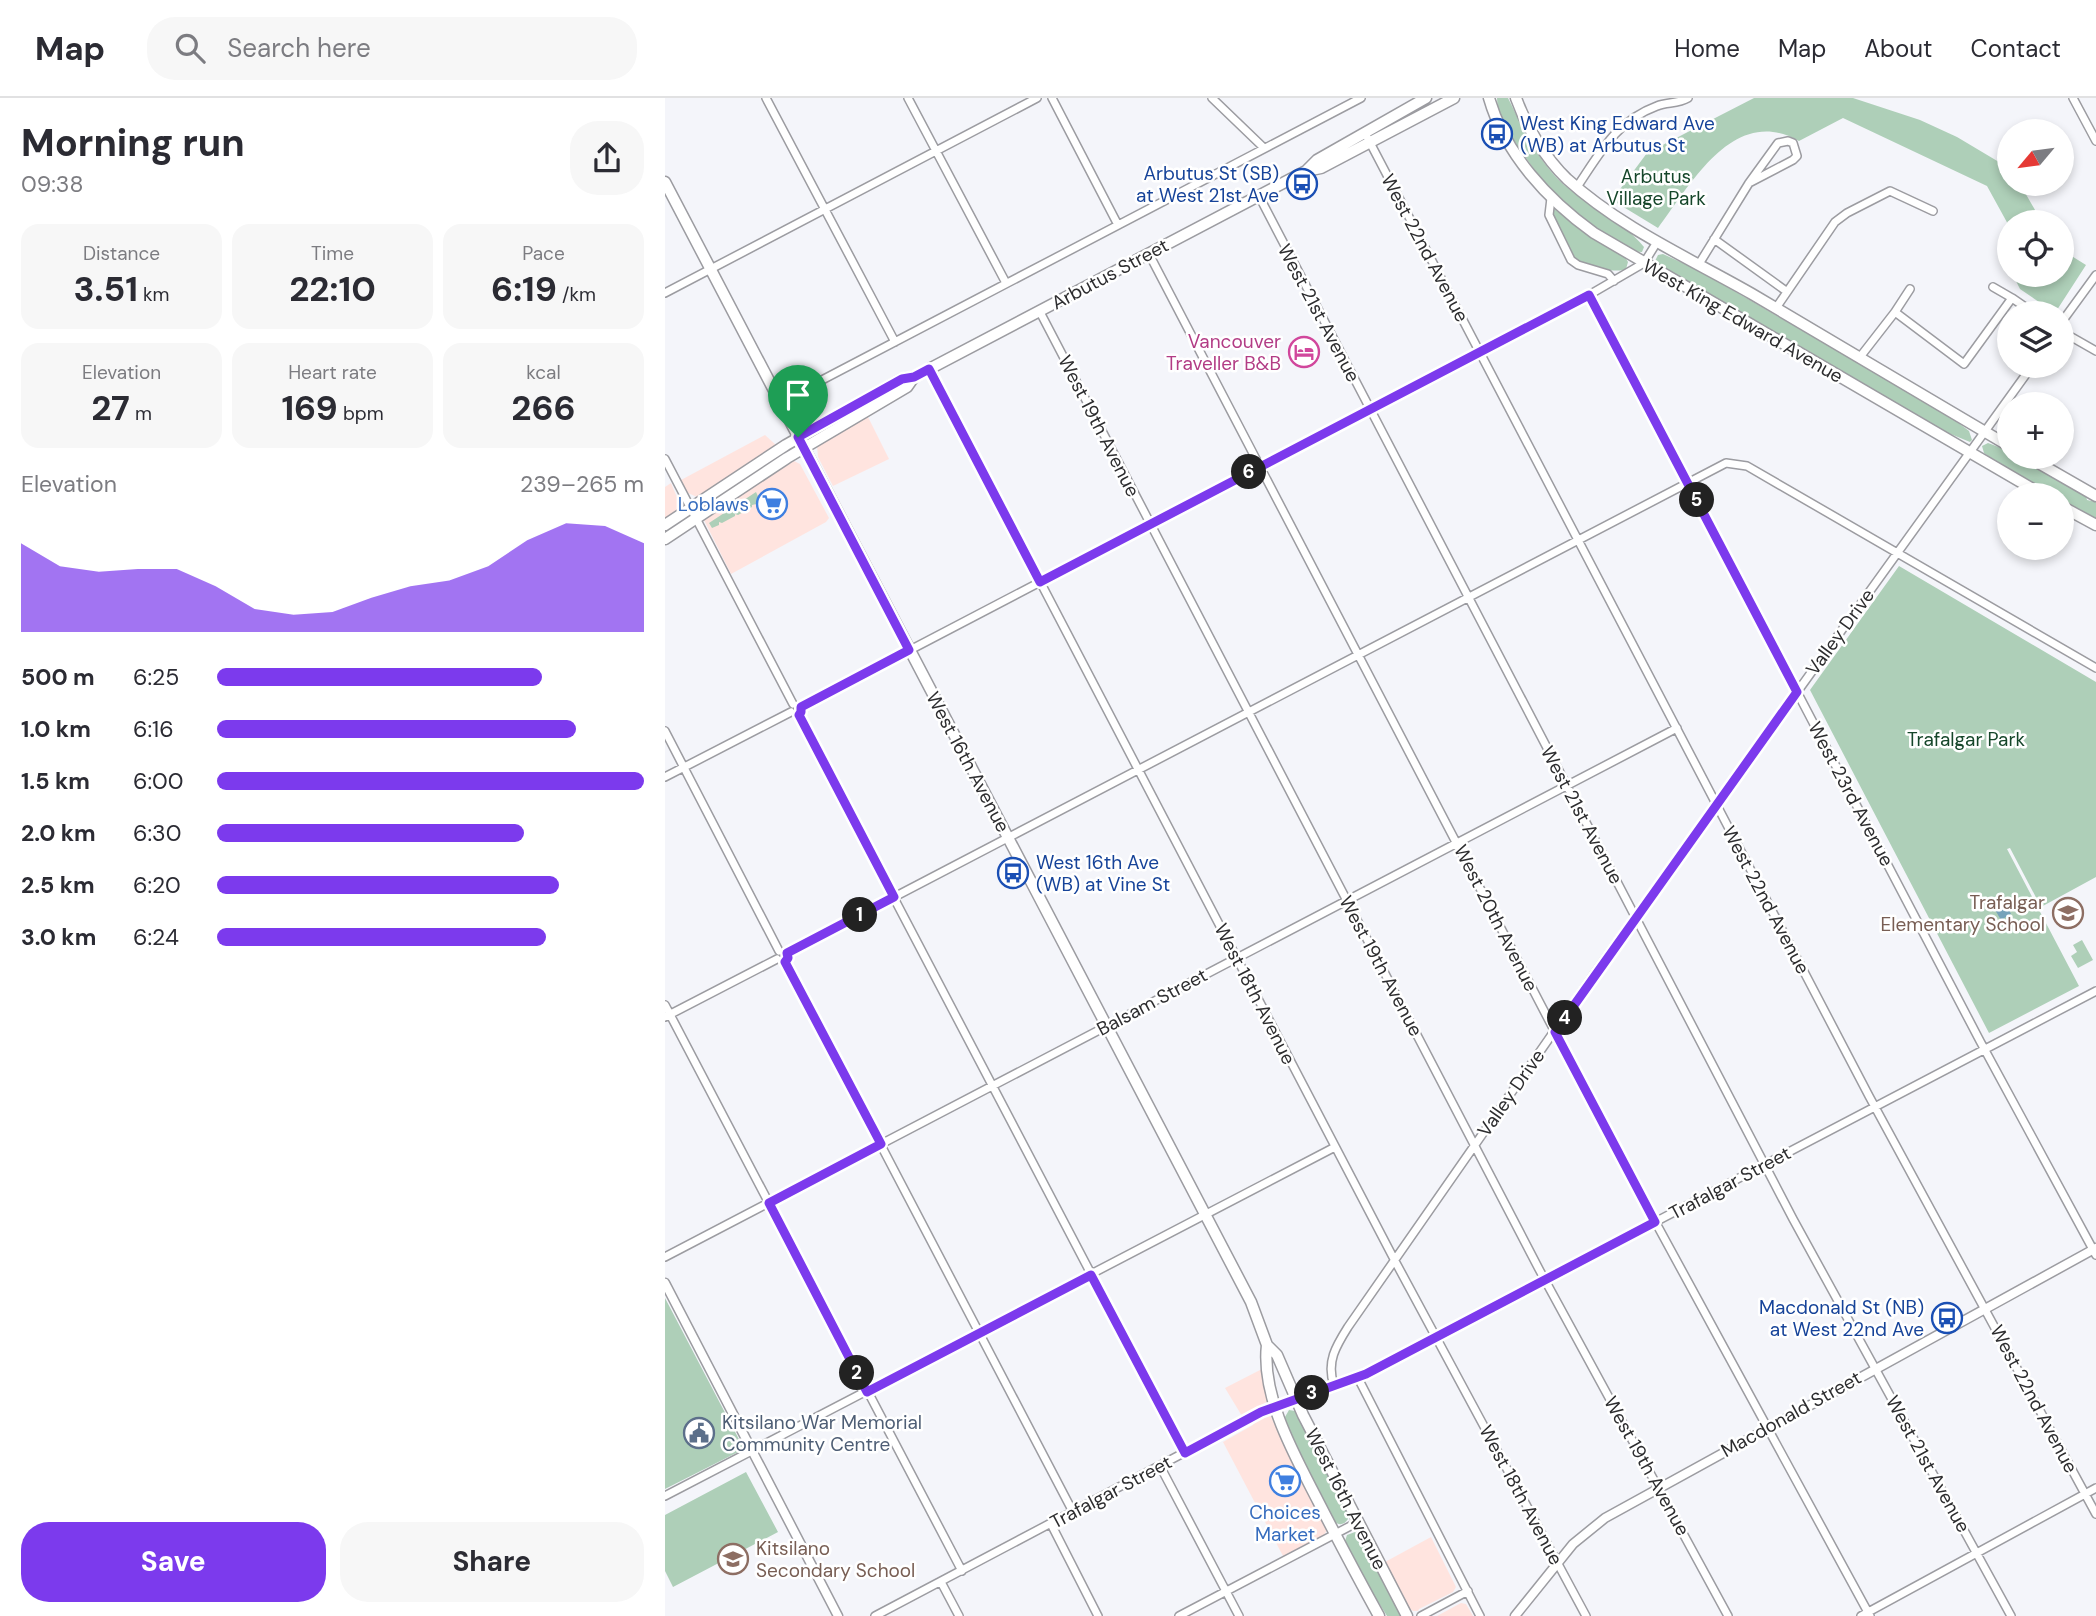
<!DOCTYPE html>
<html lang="en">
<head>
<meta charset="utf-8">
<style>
  :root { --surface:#fff; --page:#f7f7f7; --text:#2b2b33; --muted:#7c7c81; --line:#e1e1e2; --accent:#7c3aed }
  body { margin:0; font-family:"DM Sans",sans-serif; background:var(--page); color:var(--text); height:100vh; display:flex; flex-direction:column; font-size:26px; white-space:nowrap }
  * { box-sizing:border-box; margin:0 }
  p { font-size:23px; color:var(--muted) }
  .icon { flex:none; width:38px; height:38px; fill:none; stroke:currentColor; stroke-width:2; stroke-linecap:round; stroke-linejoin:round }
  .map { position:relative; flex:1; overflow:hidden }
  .panel { display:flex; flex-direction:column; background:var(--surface); width:665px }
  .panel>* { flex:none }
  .needle { width:46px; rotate:241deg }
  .buttons { position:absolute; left:1332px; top:21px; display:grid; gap:14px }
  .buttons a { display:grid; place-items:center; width:77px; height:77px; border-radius:50%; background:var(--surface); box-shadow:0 4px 10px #0003; font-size:35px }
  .pin { position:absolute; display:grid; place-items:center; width:60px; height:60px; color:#fff; margin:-72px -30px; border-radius:50% 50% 50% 0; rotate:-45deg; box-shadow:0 0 7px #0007 }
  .pin .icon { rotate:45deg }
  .km { position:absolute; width:35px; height:35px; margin:-18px; border-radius:50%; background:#222; color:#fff; font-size:19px; line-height:35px; text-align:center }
  .round { display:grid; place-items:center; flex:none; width:74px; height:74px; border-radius:28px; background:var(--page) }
  .head { display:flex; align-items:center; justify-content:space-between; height:119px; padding:0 21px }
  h1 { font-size:38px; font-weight:700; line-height:52px }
  .metrics { display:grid; grid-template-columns:repeat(3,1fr); gap:10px; height:119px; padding:7px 21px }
  .metrics div { display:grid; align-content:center; border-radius:18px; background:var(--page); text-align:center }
  .metrics b { font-size:35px; font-weight:700 }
  .metrics small { font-size:19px; font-weight:400 }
  .metrics p { font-size:19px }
  .chart { height:196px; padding:14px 21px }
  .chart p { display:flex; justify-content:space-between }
  .chart svg { width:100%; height:126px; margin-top:7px; fill:var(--accent); opacity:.7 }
  .action { display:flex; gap:14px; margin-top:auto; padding:14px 21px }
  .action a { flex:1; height:80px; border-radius:28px; background:var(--accent); color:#fff; font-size:28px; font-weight:700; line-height:80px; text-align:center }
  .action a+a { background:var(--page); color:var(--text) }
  ul { padding:0 21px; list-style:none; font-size:23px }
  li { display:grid; grid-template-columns:112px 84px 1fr; align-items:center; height:52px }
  li i { height:18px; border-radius:9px; background:var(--accent) }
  header { display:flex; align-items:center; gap:42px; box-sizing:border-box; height:98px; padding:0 35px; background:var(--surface); border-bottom:2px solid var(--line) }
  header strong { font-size:33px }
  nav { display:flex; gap:38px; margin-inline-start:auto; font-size:24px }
  .search { width:490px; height:63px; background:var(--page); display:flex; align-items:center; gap:18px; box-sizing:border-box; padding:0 24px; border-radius:28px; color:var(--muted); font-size:26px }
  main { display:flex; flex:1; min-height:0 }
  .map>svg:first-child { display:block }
  .commercial { fill:#ffe4df }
  .green { fill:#aecfb8 }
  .water { fill:#76a3ba }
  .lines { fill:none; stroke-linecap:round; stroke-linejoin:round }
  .minor-casing { stroke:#9c9ca1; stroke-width:10 }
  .tertiary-casing { stroke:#9c9ca1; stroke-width:11 }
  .secondary-casing { stroke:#9c9ca1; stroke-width:13 }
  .minor { stroke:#fff; stroke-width:7 }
  .tertiary { stroke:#fff; stroke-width:8 }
  .secondary { stroke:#fff; stroke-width:10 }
  .route-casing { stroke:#fff; stroke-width:14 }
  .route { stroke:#7c3aed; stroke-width:9 }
  .labels { text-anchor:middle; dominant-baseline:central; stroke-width:5; stroke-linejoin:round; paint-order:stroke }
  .transit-label { font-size:19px; fill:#164399; stroke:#fff; text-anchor:start }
  .park-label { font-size:19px; fill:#15462a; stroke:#fff }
  .street-label { font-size:19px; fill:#2d2d2f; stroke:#fff }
  .hotel-label { font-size:19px; fill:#b23c85; stroke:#fff; text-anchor:end }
  .shop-label { font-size:19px; fill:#366cbe; stroke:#fff; text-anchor:end }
  .education-label { font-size:19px; fill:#785e54; stroke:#fff; text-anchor:end }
  .service-label { font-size:19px; fill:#4e5e75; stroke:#fff; text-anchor:start }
</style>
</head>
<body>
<header>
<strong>Map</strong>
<div class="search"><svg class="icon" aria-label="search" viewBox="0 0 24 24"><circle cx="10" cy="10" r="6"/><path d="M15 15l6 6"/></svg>Search here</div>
<nav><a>Home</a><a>Map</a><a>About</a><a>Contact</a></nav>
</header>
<main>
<section class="panel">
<div class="head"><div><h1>Morning run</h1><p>09:38</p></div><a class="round"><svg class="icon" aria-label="share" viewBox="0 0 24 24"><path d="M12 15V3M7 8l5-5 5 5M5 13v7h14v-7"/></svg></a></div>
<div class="metrics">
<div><p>Distance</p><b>3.51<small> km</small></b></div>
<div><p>Time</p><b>22:10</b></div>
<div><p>Pace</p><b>6:19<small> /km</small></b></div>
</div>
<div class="metrics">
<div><p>Elevation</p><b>27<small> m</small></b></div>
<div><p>Heart rate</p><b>169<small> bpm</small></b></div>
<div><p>kcal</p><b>266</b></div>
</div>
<div class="chart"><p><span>Elevation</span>239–265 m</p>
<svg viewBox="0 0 160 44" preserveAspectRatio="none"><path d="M0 44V13L10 21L20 23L30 22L40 22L50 28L60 36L70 38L80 37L90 32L100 28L110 26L120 21L130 12L140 6L150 7L160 13V44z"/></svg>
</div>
<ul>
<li><b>500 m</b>6:25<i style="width:76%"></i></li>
<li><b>1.0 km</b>6:16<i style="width:84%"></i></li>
<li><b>1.5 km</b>6:00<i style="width:100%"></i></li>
<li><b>2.0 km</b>6:30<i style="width:72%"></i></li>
<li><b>2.5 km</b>6:20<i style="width:80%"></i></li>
<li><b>3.0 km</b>6:24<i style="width:77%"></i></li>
</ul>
<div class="action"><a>Save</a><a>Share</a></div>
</section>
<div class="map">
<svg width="1431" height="1518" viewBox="0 0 1431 1518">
  <rect width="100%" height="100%" fill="#f4f5fa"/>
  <path class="commercial" d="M202 317 224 361 168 388 153 359 152 348Z
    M100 337 111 347 32 399 23 395 16 382Z
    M129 363 135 366 164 420 161 424 66 476 38 420Z
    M6 385 16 409 0 422V389Z
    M597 1271 602 1304 577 1318 560 1290Z
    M605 1317 662 1432 659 1437 618 1458 558 1344 588 1327 590 1323 598 1318Z
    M766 1439 791 1489 788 1494 754 1511 753 1513H748L744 1510 720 1464Z
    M796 1505 801 1506 808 1518H772Z"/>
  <path class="green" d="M832 0H843C858 30 873 63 898 86 924 108 957 122 979 149L977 154C967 154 958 147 949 142 907 117 876 85 850 44 841 31 832 16 832 0Z
    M1089 0H1188L1255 22 1292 39 1344 70V86H1355L1377 124H1344V128L1322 88 1178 20 1134 43C1069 6 1026 86 993 130L947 102 982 55Z
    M888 110 927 140 960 159 963 164 961 171C951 176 917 168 909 160 900 151 887 121 888 110Z
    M1397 152 1421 167 1390 215 1355 191 1348 177H1396Z
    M998 156 1035 173 1287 320 1304 333 1307 342 1305 344 1271 330 989 165 993 157Z
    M1323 345 1344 353V359H1354L1421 398 1422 402 1431 404V423L1397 403 1396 397C1373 397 1338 369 1319 355L1317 348Z
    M91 394 96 405 87 407V409L73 417 70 416V418L57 425 54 424V427L47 430 44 425Z
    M1234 468 1431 584V779L1376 809 1345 750 1342 751 1414 888 1324 935 1145 592Z
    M1417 842 1428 862 1413 870 1406 858 1412 854 1408 847Z
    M0 1200 79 1351 0 1391Z
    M624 1312 630 1313 683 1416V1421C679 1427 674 1428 669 1423L625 1340 620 1319Z
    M81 1374 113 1434 8 1489 0 1473V1417Z
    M690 1434 695 1438 737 1518H722L695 1475 680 1443 682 1437Z"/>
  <path class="water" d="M1337 799 1346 816 1336 822 1326 805Z"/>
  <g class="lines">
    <g class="minor-casing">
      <path id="minor" d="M101 0 230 244
        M243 0 341 185
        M387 0 453 127
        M547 0 599 50
        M1408 0 1431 43
        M700 35 1204 998 1431 1416
        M912 89C935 55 951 23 992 8 1002 4 1013 6 1023 0
        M594 98 1128 1121 1346 1518
        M886 100 884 117 906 162 913 167 943 176 949 183
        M1049 141 1121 193
        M484 156 961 1070 1205 1518
        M1034 166 1084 85 1113 45 1123 43 1128 45 1132 58 1128 62 1084 85
        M1328 189 1347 200
        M0 195 372 0
        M924 197 1315 943 1431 1157
        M1111 210 1170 124 1182 115 1225 93 1268 113
        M375 214 875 1173 1063 1518
        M1230 214 1245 191
        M1396 225 1431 177
        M1396 233 1431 253
        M1195 259 1230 214 1299 266 1347 200 1369 215
        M264 271 730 1163 921 1518
        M115 304 696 0
        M0 361 128 606
        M136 609 924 197 979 165 992 144
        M133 617 520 1355
        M0 633 114 853
        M0 679 126 614
        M122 855 1061 365 1082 368 1431 570
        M120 864 408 1414
        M0 907 297 1473
        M0 919 112 861
        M0 1159 1012 630
        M693 1280 815 1518
        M669 1287C661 1264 671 1248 683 1229L929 876 1367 268
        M495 1368 574 1518
        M0 1398 670 1049
        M386 1426 433 1518
        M276 1484 294 1518
        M210 1518 596 1314 700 1276 1431 893
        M514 1518 693 1424
        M756 1518 803 1493
        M1196 1518 1431 1390"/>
    </g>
    <g class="tertiary-casing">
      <path id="tertiary" d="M0 1185 173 1518
        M850 1518 908 1446 940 1420 1431 1150"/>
    </g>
    <g class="secondary-casing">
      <path id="secondary" d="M824 0C840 56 883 102 929 135L1378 397
        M851 0C861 28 880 60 902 81 956 130 1024 160 1087 196 1173 246 1258 298 1344 348
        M642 72 652 62 761 0
        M0 84 586 1204 602 1247 612 1257 638 1317 742 1518
        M1363 359 1431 398
        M1396 408 1431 427
        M0 427 121 347 237 281 249 279 641 73 656 70 789 0
        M0 441 122 360 242 289 249 279
        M602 1247C596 1299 630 1358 653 1403 673 1442 693 1480 714 1518"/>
    </g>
    <use href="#minor" class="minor"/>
    <use href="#tertiary" class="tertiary"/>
    <use href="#secondary" class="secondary"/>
  </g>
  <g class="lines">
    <g class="route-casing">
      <path id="route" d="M924 197 1132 594 890 934 990 1124 701 1276 596 1314 520 1355 426 1177 202 1294 104 1105 216 1046 120 864 123 860 122 855 229 799 134 617 136 614V609L244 552 133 339 237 281 249 279 264 271 375 484Z"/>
    </g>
    <use href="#route" class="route"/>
  </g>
  <defs>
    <g id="bus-ring" transform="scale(1.575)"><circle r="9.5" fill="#fff" stroke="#1a4fb4" stroke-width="1.5"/><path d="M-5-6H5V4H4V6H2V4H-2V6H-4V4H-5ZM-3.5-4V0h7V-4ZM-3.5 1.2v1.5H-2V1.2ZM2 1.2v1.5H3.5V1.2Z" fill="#1a4fb4"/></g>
    <g id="hotel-ring" transform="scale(1.575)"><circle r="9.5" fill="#fff" stroke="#d1479c" stroke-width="1.5"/><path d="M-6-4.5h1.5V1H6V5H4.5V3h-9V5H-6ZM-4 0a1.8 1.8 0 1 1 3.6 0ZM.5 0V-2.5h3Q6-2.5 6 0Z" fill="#d1479c"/></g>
    <g id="supermarket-ring" transform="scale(1.575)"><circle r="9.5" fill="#fff" stroke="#3f7fe0" stroke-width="1.5"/><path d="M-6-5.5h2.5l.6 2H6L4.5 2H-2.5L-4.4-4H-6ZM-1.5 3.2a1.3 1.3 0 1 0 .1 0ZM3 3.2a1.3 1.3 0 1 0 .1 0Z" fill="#3f7fe0"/></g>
    <g id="school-ring" transform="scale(1.575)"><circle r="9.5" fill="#fff" stroke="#8d6e63" stroke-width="1.5"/><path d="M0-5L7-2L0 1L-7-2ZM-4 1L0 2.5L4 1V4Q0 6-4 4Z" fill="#8d6e63"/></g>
    <g id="civic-ring" transform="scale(1.575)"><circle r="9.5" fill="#fff" stroke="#5c6f8a" stroke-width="1.5"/><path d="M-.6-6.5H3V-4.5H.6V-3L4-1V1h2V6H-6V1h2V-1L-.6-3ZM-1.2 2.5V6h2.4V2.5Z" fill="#5c6f8a"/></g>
  </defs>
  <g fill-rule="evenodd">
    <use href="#bus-ring" x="832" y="36"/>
    <use href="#bus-ring" x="637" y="86"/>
    <use href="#hotel-ring" x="639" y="254"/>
    <use href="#supermarket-ring" x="107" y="406"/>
    <use href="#bus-ring" x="348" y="775"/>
    <use href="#school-ring" x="1403" y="815"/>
    <use href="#bus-ring" x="1282" y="1220"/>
    <use href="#civic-ring" x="34" y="1335"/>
    <use href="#supermarket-ring" x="620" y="1383"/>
    <use href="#school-ring" x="68" y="1461"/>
  </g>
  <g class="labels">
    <g class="transit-label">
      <text x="855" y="25">West King Edward Ave<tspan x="855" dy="22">(WB) at Arbutus St</tspan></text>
      <text x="614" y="75" text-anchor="end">Arbutus St (SB)<tspan x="614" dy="22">at West 21st Ave</tspan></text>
      <text x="371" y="764">West 16th Ave<tspan x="371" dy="22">(WB) at Vine St</tspan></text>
      <text x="1259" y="1209" text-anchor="end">Macdonald St (NB)<tspan x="1259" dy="22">at West 22nd Ave</tspan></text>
    </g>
    <g class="park-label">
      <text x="991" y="78">Arbutus<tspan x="991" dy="22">Village Park</tspan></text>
      <text x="1301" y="641">Trafalgar Park</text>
    </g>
    <g class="street-label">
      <text transform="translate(760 150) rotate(62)">West 22nd Avenue</text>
      <text transform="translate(445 176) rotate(-28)">Arbutus Street</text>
      <text transform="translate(654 215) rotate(62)">West 21st Avenue</text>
      <text transform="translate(1078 223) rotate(30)">West King Edward Avenue</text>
      <text transform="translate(434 328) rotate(63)">West 19th Avenue</text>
      <text transform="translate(1175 534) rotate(-54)">Valley Drive</text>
      <text transform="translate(303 664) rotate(62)">West 16th Avenue</text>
      <text transform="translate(1186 696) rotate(62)">West 23rd Avenue</text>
      <text transform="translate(917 717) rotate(62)">West 21st Avenue</text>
      <text transform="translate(1101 802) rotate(62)">West 22nd Avenue</text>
      <text transform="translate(831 820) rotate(63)">West 20th Avenue</text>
      <text transform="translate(716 868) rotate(62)">West 19th Avenue</text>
      <text transform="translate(590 896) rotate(63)">West 18th Avenue</text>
      <text transform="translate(487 904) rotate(-28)">Balsam Street</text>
      <text transform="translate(846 995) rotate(-55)">Valley Drive</text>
      <text transform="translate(1065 1085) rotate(-28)">Trafalgar Street</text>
      <text transform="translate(1369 1301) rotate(62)">West 22nd Avenue</text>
      <text transform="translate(1126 1316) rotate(-29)">Macdonald Street</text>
      <text transform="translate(1263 1366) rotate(61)">West 21st Avenue</text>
      <text transform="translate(982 1368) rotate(61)">West 19th Avenue</text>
      <text transform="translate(446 1394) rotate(-28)">Trafalgar Street</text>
      <text transform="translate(856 1397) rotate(62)">West 18th Avenue</text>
      <text transform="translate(681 1401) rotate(63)">West 16th Avenue</text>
    </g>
    <g class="hotel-label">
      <text x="616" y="243">Vancouver<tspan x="616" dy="22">Traveller B&amp;B</tspan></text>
    </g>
    <g class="shop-label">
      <text x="84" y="406">Loblaws</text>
      <text x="620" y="1414" text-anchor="middle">Choices<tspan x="620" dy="22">Market</tspan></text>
    </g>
    <g class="education-label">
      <text x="1380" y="804">Trafalgar<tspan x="1380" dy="22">Elementary School</tspan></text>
      <text x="91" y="1450" text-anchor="start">Kitsilano<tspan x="91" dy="22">Secondary School</tspan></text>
    </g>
    <g class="service-label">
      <text x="57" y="1324">Kitsilano War Memorial<tspan x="57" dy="22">Community Centre</tspan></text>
    </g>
  </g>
</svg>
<div class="buttons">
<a><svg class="needle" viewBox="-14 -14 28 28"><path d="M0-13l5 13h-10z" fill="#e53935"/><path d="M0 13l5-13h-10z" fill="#7c7c81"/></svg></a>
<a><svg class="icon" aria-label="locate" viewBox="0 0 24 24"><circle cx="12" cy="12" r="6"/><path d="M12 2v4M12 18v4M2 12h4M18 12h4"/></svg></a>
<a><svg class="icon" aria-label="layers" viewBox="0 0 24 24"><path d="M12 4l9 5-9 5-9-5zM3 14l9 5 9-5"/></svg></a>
<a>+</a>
<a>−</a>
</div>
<div class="pin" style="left:133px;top:339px;background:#1e9e55"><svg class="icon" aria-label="arrive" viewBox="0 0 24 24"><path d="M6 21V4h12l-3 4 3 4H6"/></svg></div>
<b class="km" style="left:195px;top:817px">1</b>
<b class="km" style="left:192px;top:1275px">2</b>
<b class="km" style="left:647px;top:1295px">3</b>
<b class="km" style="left:900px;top:920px">4</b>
<b class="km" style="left:1032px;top:402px">5</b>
<b class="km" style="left:584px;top:374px">6</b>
</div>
</main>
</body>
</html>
